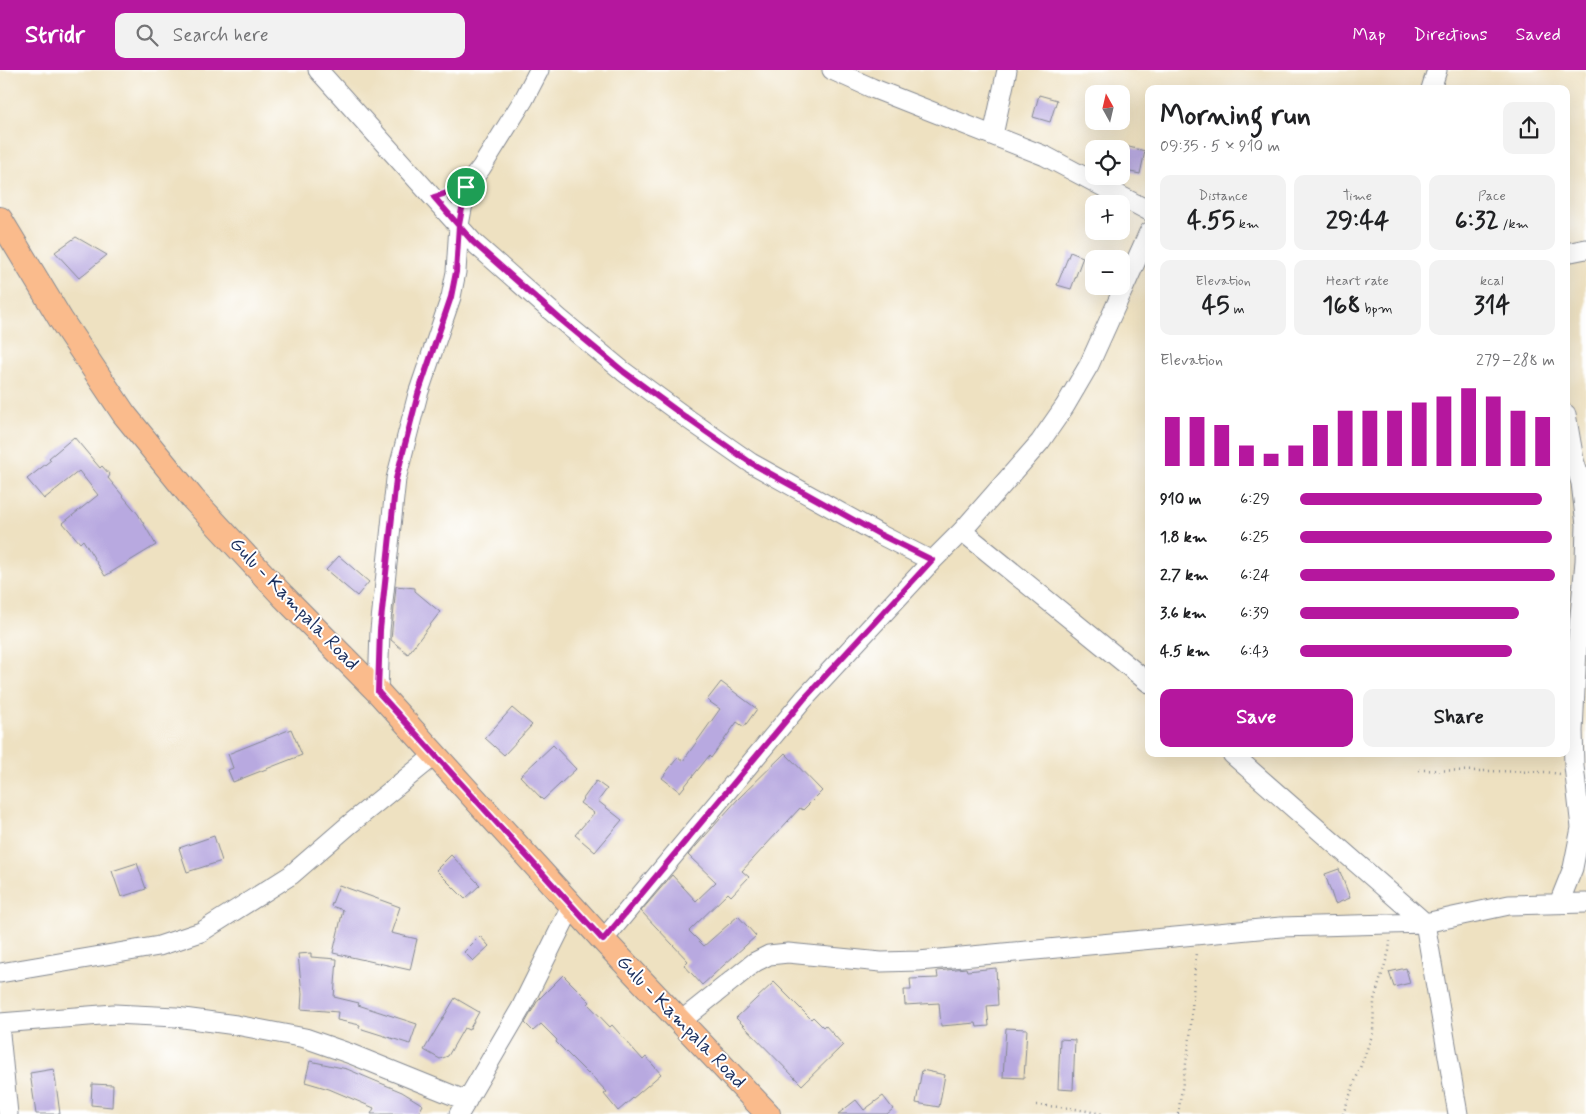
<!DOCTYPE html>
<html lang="en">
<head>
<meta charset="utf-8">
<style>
  :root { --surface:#fff; --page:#f2f2f2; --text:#202124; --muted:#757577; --accent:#b5179e }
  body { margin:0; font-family:Mynerve,sans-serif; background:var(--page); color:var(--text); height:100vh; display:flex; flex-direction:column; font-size:19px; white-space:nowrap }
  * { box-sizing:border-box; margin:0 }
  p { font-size:16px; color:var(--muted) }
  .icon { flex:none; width:28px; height:28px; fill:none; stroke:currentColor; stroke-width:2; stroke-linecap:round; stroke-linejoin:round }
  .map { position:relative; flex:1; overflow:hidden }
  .drawer { position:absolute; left:1145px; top:15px; width:425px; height:672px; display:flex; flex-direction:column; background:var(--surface); border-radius:10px; box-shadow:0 5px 20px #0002 }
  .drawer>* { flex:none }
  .needle { width:32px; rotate:352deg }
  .tools { position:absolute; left:1085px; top:15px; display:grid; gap:10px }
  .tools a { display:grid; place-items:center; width:45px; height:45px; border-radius:10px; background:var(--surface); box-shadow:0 5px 20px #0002; font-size:25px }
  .pin { position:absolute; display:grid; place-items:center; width:42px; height:42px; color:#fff; margin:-21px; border:2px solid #fff; border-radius:50%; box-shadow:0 1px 5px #0007 }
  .round { display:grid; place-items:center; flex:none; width:52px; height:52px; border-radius:10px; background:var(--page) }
  .headline { display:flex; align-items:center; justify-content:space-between; height:85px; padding:0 15px }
  h1 { font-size:28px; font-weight:700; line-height:38px }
  .figures { display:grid; grid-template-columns:repeat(3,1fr); gap:8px; height:85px; padding:5px 15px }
  .figures div { display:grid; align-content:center; border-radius:10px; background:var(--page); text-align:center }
  .figures b { font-size:25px; font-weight:700 }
  .figures small { font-size:14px; font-weight:400 }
  .figures p { font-size:14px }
  .chart { height:140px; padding:10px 15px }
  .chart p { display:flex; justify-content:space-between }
  .chart svg { width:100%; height:90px; margin-top:5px; stroke:var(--accent); stroke-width:6 }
  .action { display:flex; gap:10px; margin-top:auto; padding:10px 15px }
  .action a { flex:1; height:58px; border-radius:10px; background:var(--accent); color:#fff; font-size:20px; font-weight:700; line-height:58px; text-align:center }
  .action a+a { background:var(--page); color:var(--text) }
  ul { padding:0 15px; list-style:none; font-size:16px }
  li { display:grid; grid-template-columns:80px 60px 1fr; align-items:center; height:38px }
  li i { height:12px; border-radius:6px; background:var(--accent) }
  header { display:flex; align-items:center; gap:30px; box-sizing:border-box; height:70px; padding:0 25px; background:var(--accent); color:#fff }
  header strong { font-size:24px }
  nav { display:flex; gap:28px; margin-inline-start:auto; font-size:18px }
  .search { width:350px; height:45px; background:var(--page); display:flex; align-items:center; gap:12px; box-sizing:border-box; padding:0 18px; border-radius:10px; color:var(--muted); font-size:19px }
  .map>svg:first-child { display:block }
  .building { fill:#b8a9e0 }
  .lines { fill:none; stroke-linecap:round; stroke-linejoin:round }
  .minor-casing { stroke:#848890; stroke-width:21 }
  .major-casing { stroke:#848890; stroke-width:26 }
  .path { stroke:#848890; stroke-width:2.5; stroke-dasharray:1 4; stroke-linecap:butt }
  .minor { stroke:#fff; stroke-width:19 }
  .major { stroke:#fabb8c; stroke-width:24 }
  .route-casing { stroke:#fff; stroke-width:10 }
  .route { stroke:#b5179e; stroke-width:6 }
  .labels { text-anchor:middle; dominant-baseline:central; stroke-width:4; stroke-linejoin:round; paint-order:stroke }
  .street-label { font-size:20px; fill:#1b2f5e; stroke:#fff }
</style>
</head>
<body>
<header>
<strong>Stridr</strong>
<div class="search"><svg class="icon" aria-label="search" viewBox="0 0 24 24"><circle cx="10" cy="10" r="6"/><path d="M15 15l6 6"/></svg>Search here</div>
<nav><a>Map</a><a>Directions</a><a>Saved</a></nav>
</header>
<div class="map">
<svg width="1586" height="1044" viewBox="0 0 1586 1044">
  <rect width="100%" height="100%" fill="#fff"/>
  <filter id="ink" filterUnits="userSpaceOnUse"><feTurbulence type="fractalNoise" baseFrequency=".02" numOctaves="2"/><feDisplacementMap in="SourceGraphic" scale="10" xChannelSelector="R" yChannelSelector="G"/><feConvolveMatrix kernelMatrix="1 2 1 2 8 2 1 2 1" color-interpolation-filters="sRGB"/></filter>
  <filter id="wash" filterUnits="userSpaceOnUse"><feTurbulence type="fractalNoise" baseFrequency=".0096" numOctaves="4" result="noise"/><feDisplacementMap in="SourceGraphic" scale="20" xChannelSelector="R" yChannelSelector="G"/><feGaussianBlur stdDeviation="1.12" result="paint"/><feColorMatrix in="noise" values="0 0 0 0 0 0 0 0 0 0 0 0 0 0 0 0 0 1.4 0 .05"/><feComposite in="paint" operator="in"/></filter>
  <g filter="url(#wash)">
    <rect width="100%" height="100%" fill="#eee1c1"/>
    <g id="blocks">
      <path class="building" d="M1039 25 1057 30 1050 52 1033 47Z
        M1121 75 1145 81 1140 104 1121 100Z
        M76 167 107 185 79 208 55 182Z
        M1070 182 1083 187 1071 219 1057 215Z
        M74 367 100 398 102 396 110 405 108 408 138 444 156 475 105 506 83 470 80 473 63 453 98 425 79 401 44 429 27 409 51 390 49 388Z
        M339 486 369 512 357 526 326 500Z
        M396 516 415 518V521L440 542 408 584 391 570Z
        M721 612 757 639 744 657 737 652 711 688 709 686 680 722 662 708 678 687 683 691 720 639 707 630Z
        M512 638 532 655 504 685 485 668Z
        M291 659 302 685 233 712 228 700 233 698 228 684Z
        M553 675 576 699 543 730 520 706Z
        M785 683 822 721 803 740 800 738 742 801 749 807 731 826 728 823 689 861 704 876 738 846 756 866 702 915 684 895 688 891 641 841 672 805 696 831 716 812 688 785 738 729Z
        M596 711 607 719 598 731 622 750 595 782 575 765 594 743 580 733Z
        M214 766 222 791 187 802 179 778Z
        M451 785 480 815 465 829 436 800Z
        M137 793 146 819 121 827 112 801Z
        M1339 799 1350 828 1335 834 1325 804Z
        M339 815 400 837 391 863 417 869 410 900 333 883 343 840 331 836Z
        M480 866 489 876 473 891 464 882Z
        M311 883V887L337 889 334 927 359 933 358 935 417 954 410 974 359 958 360 955 337 950 338 942 301 939 302 924 298 884Z
        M966 898 967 901 996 898 998 935 987 936 989 956 977 957 976 953 941 956 939 933 905 935 904 920H911L910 909 938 908 937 901Z
        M1406 898 1410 913 1394 917 1389 902Z
        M563 905 590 932 588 934 610 957 612 955 643 990 646 987 661 1004 618 1041 604 1024 607 1022 589 1003 588 1004 556 972 557 970 541 954 533 961 525 953 538 930Z
        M774 912 811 949 813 947 823 957 825 955 843 975 802 1015 736 948Z
        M455 928 479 942 469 960 464 958 448 986 440 989 424 980Z
        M1006 958 1027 959 1024 1008 1003 1007Z
        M1060 969 1075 970 1073 1020 1058 1019Z
        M310 991 347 999 402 1022 423 1035 418 1044H371L374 1038 329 1019 305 1012Z
        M54 999 60 1044H36L30 1003Z
        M922 1000 945 1005 939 1037 916 1033Z
        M92 1014 113 1015 112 1037 91 1035Z
        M883 1026 893 1039 887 1044H838L856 1030 864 1040Z"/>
    </g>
  </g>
  <g filter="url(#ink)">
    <use href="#blocks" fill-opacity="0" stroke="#848890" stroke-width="1"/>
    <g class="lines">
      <g class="minor-casing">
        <path id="minor" d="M318 0 473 172 560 249 624 302 688 349 751 393 879 464 932 491
          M832 0 872 18 1045 86 1149 141
          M1431 19 1437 0
          M993 65 1007 0
          M1566 183 1586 179
          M962 461 1149 613
          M378 622 380 560 396 409 418 324 451 227 456 202 459 155 466 117 481 98 524 29 539 0
          M1232 684 1425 853 1458 1044
          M1559 833 1573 798 1581 758 1574 696 1573 661 1577 578 1585 491 1586 455 1581 413 1574 390 1566 344
          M603 870 804 629 932 491 962 461 1040 372 1065 336 1089 295 1149 162
          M0 903 159 876 201 862 291 805 350 754 435 685
          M681 951 755 892 769 885 788 883 881 892 919 891 1281 857 1425 853 1509 835 1586 833
          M0 953 114 944 176 947 236 955 305 968 351 984 467 1031
          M0 964 8 1044
          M459 1044 521 938 572 835"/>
      </g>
      <g class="major-casing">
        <path id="major" d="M0 149 61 250 124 344 193 429 283 526 378 622 603 870 768 1044"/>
      </g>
      <path class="path" d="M1419 700 1546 702 1560 704
        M1036 1035 1070 1038 1103 1044
        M1178 1044 1190 968 1196 882
        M1343 1044 1373 963 1374 930 1389 881 1390 871"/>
      <use href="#minor" class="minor"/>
      <use href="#major" class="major"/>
    </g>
  </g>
  <g class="lines" filter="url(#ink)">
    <g class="route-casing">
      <path id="route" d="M466 117 459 155 456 202 451 227 418 324 396 409 380 560 378 622 603 870 804 629 932 490 879 464 751 393 688 349 624 302 560 249 473 172 434 127 466 117"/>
    </g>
    <use href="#route" class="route"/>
  </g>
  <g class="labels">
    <g class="street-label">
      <text transform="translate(294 534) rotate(46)">Gulu - Kampala Road</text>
      <text transform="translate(681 952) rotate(46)">Gulu - Kampala Road</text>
    </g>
  </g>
</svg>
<div class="tools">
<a><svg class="needle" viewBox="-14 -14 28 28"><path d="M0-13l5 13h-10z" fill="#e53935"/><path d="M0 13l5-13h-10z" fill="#757577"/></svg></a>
<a><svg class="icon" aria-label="locate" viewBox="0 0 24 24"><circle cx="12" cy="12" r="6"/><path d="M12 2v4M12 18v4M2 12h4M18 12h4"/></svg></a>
<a>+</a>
<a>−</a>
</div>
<div class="pin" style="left:466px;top:117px;background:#1e9e55"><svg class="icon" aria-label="arrive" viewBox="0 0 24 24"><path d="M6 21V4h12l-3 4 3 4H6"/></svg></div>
<section class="drawer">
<div class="headline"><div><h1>Morning run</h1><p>09:35 · 5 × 910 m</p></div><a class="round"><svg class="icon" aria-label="share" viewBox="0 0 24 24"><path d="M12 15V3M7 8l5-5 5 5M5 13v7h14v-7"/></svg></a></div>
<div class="figures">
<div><p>Distance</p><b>4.55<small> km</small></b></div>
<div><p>Time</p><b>29:44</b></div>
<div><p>Pace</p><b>6:32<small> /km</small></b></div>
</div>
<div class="figures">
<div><p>Elevation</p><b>45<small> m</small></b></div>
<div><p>Heart rate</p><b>168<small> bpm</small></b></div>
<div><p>kcal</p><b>314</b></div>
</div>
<div class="chart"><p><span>Elevation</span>279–288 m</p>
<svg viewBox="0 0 160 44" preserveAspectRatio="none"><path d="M5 44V20M15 44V20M25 44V24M35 44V34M45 44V38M55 44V34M65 44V24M75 44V17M85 44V17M95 44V17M105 44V13M115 44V10M125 44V6M135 44V10M145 44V17M155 44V20"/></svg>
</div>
<ul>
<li><b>910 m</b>6:29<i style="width:95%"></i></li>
<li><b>1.8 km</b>6:25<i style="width:99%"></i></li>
<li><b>2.7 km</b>6:24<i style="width:100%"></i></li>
<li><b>3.6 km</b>6:39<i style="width:86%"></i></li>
<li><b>4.5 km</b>6:43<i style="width:83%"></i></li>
</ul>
<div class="action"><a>Save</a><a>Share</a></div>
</section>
</div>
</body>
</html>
